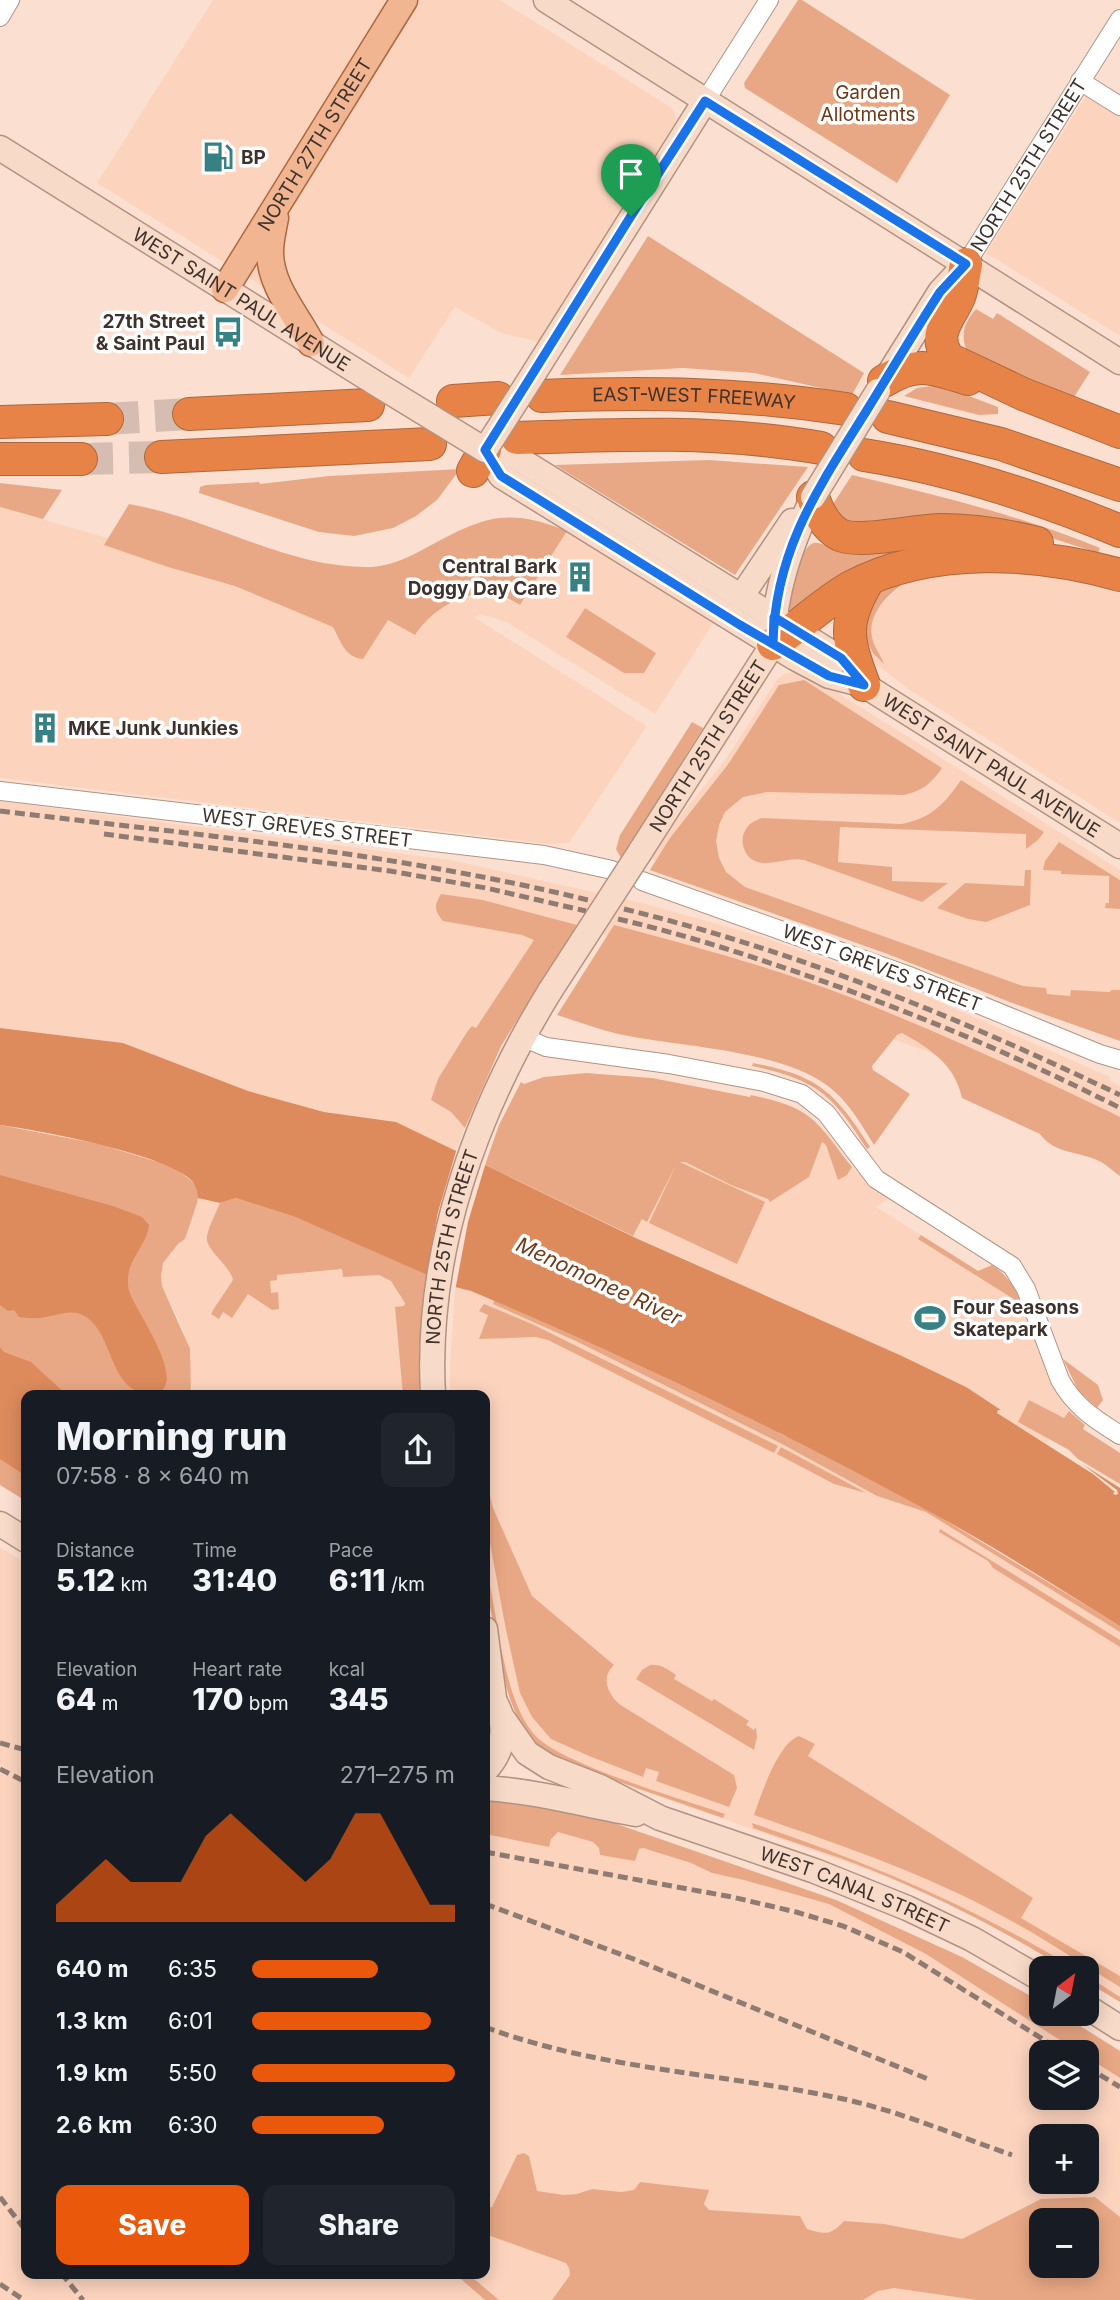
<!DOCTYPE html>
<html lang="en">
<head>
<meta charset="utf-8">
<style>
  :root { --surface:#171b24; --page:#20242c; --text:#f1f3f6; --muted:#9ea1a6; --accent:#ea580c }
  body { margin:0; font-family:Inter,sans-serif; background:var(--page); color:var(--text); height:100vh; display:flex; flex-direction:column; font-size:26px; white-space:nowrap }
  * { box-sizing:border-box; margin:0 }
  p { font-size:23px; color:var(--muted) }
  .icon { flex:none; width:38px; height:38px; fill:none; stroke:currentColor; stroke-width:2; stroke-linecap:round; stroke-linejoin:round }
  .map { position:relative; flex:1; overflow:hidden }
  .details { position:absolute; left:21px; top:1390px; width:469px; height:889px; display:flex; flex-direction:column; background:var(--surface); border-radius:14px; box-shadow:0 4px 18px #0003 }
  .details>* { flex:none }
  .needle { width:46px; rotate:32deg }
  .controls { position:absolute; left:1029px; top:1956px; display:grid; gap:14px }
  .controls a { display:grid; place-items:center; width:70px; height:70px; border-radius:14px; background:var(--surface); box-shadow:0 4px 18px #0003; font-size:35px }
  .pin { position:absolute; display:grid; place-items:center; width:60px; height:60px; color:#fff; margin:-72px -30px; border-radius:50% 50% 50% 0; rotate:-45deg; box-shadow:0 0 7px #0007 }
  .pin .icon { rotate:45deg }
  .round { display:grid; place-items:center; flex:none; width:74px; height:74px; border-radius:14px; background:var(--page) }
  .summary { display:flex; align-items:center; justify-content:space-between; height:119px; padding:0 35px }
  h1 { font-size:38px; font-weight:800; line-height:52px }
  .metrics { display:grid; grid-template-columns:repeat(3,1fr); gap:10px; height:119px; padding:7px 35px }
  .metrics div { display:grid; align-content:center }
  .metrics b { font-size:30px; font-weight:800 }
  .metrics small { font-size:19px; font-weight:400 }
  .metrics p { font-size:19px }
  .chart { height:196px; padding:14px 35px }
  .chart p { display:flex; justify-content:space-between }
  .chart svg { width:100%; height:126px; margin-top:7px; fill:var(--accent); opacity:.7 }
  .cta { display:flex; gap:14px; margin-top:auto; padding:14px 35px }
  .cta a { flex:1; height:80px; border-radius:14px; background:var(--accent); color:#fff; font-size:28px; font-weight:800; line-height:80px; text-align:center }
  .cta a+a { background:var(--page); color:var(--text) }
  ul { padding:0 35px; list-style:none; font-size:23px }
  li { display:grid; grid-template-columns:112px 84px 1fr; align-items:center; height:52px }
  li i { height:18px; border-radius:9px; background:var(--accent) }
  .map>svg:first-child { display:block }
  .built { fill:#fcd4be; fill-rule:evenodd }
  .green { fill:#e9a885; fill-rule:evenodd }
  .water { fill:#dd8b5d }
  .pier { fill:#fbe0d2 }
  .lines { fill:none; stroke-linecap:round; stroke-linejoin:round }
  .highway-tunnel { stroke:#d5bdb1; stroke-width:32; stroke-dasharray:32 16; stroke-linecap:butt }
  .street-casing { stroke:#b29383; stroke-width:20 }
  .secondary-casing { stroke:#b29383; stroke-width:27 }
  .primary-casing { stroke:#ad673e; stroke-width:29 }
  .highway-casing { stroke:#ad673e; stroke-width:34 }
  .street { stroke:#fff; stroke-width:18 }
  .secondary { stroke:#f8dac8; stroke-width:24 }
  .primary { stroke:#f1b591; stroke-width:26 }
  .highway { stroke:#e88347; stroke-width:32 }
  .rail { stroke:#8e7b72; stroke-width:5; stroke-dasharray:10 5; stroke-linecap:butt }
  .secondary-bridge-casing { stroke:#b29383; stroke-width:27; stroke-linecap:butt }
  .secondary-bridge { stroke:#f8dac8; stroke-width:24 }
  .route-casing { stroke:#fff; stroke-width:14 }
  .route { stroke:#1a73e8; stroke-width:9 }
  .labels { text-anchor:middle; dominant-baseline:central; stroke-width:7; stroke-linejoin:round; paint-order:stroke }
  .park-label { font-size:19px; fill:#6e3817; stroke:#fff }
  .street-label { font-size:19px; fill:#3f322c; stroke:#fff }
  .poi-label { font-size:19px; font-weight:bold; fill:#3f322c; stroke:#fff; text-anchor:start }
  .water-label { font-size:21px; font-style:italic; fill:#703a19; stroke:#fff }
</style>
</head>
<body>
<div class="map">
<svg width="1120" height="2300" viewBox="0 0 1120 2300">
  <rect width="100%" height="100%" fill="#fbe0d2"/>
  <path class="built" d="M213 0H500L672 108 675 113 676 121 539 342 501 333 455 307 409 378 97 183Z
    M1087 94 1120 114V336L986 253Z
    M0 507 385 618 414 635 424 621 447 604 463 598 491 593 520 605 567 531 714 622 655 714 508 623 492 617 480 615 474 617 647 726 569 843 549 844 0 778Z
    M1030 568 1120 590V823L911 691 873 662 861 638 872 635 871 620 874 612 905 582 922 576Z
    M797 672 835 691 1120 870V1041L1015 1004 885 953 650 870 655 861 651 858 672 826 726 759 778 678 786 673Z
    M0 801 450 860 643 903 763 937 924 995 1110 1077V1081L1120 1086V1153L931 1053 577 925 501 1046 470 1113 456 1151 396 1122 324 1112 248 1091 123 1043 0 1028Z
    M825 1130 852 1167 888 1199 876 1207 978 1271 994 1266 1012 1284 1033 1331 1051 1383 1069 1411 1047 1444 997 1413 998 1410 1000 1411 966 1387 902 1356 633 1236 642 1219 647 1222 674 1165 678 1162H685L731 1185 770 1200 809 1177Z
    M198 1198 220 1203 236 1198 295 1217 427 1274 419 1353V1395H191L192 1388 183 1329 162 1286 161 1276 163 1263 178 1244 185 1239Z
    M455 1287 471 1291 571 1333 830 1458 937 1515 1120 1626V2002L1087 1982V1969H1066L973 1915 893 1879 624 1784 580 1766 537 1745 517 1718 509 1697 485 1583V1395H450V1366Z
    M0 1547 26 1563V2273H485V1799L655 1837 836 1900 962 1957 1041 2002V2014H1061L1120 2051V2300H0ZM1041 2053H1087V2098H1041ZM1041 2137H1087V2182H1041ZM1041 2221H1087V2266H1041Z"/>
  <path class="green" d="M798 0H802L950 95 897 183 745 88 744 83Z
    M648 236 864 373 852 395 754 373 683 368 560 375Z
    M976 309 993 319 997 313 1090 372 1074 397 968 354C960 336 963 324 976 309Z
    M932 386 945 387 998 407V414L979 415 904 396 917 388Z
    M708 460 808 467 735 575 555 465Z
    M460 469 437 500 416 516 393 528 354 536 319 532 199 493 200 487 206 485 259 482 260 484 329 476Z
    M852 475C937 495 1019 515 1100 548L1098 553 1036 533 866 526 845 522 831 507Z
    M0 483 62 490 43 519 0 507Z
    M129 504C212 518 287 569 372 567 389 566 407 558 422 550 479 519 504 505 567 531L520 605C511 600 500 593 489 593 459 593 431 611 415 635L388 620 363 659C344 657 341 641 333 627L235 586 168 567 104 545Z
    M938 540 796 613 788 608C791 595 799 539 818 543 829 545 838 552 849 553Z
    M905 582C885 597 864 617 874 644 877 651 882 658 884 664L873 653 860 627C870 598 875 591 905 582Z
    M585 608 656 653 644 673H624L566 637Z
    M804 680 942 768C932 783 922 791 904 795L767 792 743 797 725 812 719 825 716 841 719 858 726 872 745 887 1023 986 1046 988 1047 994 1070 996 1071 990 1110 992 1111 990H1120V1041L1015 1004 885 953 650 870 670 838 729 763 779 685Z
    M692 722 703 728 621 858 616 849 620 835Z
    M961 780 1044 832 1038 840 1026 849V834L840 827 838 862 892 867V881L948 883 922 902 804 860C785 856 758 873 746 853 742 846 741 838 745 831 748 824 755 820 762 818L901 824C931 819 945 803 961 780Z
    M1059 842 1120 880V909L1105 908 1106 903H1109V876L1061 874V871L1043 870 1045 861Z
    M1025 870H1031L1030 905 986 922 968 919 937 908 965 883 1024 886Z
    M441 894 483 900 577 925 501 1046 465 1128 451 1112 431 1100 438 1079 467 1032 472 1026 476 1028 534 940 522 935 443 921C434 911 434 905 441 894Z
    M614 925C692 946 772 967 847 996 936 1031 1024 1071 1110 1112L1120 1117V1176C1114 1172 1108 1166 1101 1162 1081 1151 1055 1155 1040 1134L962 1098C955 1065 931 1049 902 1033L897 1035 872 1066 873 1070 910 1094 874 1145C861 1124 848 1101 828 1086 783 1052 690 1047 634 1037 608 1033 582 1023 557 1015Z
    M753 1063C819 1076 835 1092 870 1147L867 1149C832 1094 817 1080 752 1066Z
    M586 1073 652 1078 750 1097 751 1095C814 1108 815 1120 852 1167L847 1175 838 1180 826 1145 822 1142 809 1177 770 1202 768 1199 731 1185 685 1162H680L765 1202 737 1264 649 1223 677 1163 647 1222 642 1219 633 1236 485 1165 499 1125 521 1082 524 1084 544 1077Z
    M0 1125 99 1144 174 1167 195 1184 198 1198 197 1203 185 1239 178 1244 163 1263 161 1276 162 1286 190 1349 191 1395H26V1501L0 1485Z
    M236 1198 295 1217 427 1274 419 1353V1395H403L395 1307 404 1306 405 1303 391 1281 379 1275 343 1277 342 1269 277 1275V1280L270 1281 271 1293 278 1292 279 1309 272 1310 248 1294 232 1318 223 1312 219 1319 211 1314 213 1310 233 1280C230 1265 204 1249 207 1236 209 1225 216 1213 220 1203Z
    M921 1235 978 1271 992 1265C1007 1274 1016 1290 1023 1305L918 1239Z
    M496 1297 777 1422 779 1433 785 1436 813 1440 1120 1626V1632L926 1512 877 1496 782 1444 578 1342 493 1304Z
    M484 1304 532 1324 778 1446 774 1453 548 1340 536 1337 479 1339 488 1315 479 1311Z
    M1063 1359 1098 1385 1103 1400 1097 1408 1078 1390Z
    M1029 1400 1064 1418 1069 1411 1085 1425 1083 1429 1120 1453V1484L1078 1459 1069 1450 1018 1422Z
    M781 1447 859 1489 866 1493 834 1484 777 1454Z
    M485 1475 493 1508 532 1596 614 1665C601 1677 607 1693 619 1704L734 1775 737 1788 729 1807 656 1781 659 1772 646 1768 643 1777 589 1756 551 1739 532 1717 520 1693 506 1630 485 1516Z
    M940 1529 1120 1640V1647L993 1568 988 1561 939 1532Z
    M485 1557 499 1635V1639L497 1640 485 1583Z
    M497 1646H500L501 1648C508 1678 514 1709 533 1733 558 1764 683 1799 725 1814L723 1818C678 1802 634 1788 590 1771 573 1764 550 1758 537 1745 511 1718 504 1681 497 1646Z
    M650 1665C661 1664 667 1669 676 1675L674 1679 712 1701 714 1699 749 1721 746 1725 754 1730 756 1727 757 1737 754 1750 636 1679 642 1670Z
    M799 1736 815 1744 808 1756 1033 1898 1021 1918 1120 1976V1987C1082 1964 1045 1939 1006 1918 927 1874 840 1845 754 1815 761 1795 778 1743 799 1736Z
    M485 1799 519 1802 611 1822 836 1900 962 1957 1041 2002V2014H1061L1120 2051V2078L1087 2057V2053H1080L926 1954 829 1904 744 1880 712 1873 691 1863 643 1848 639 1849 635 1861 600 1855 599 1848 593 1842 558 1832 551 1839 549 1847 485 1834Z
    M752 1823C865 1861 973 1906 1075 1969H1066C1003 1930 938 1897 869 1869 831 1854 792 1842 753 1828Z
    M1087 1976 1120 1997V2002L1087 1982Z
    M524 2153 529 2156 537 2191 564 2195 577 2194 592 2189 621 2192 634 2190 640 2182 709 2190 704 2204 709 2210 800 2216 807 2229C826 2235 831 2235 844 2221L884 2224 962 2239 1041 2199 1095 2197 1120 2217V2300H976L894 2288 878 2291 863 2300H552L570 2275 569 2268 566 2263 485 2234V2207H492L517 2155ZM1041 2221H1087V2266H1041Z
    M454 2273H467L499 2300H485Z"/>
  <path class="water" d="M0 1028 123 1043 248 1091 324 1112 396 1122 638 1239 902 1356 966 1387 1001 1410H998L997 1413 1093 1474 1115 1492 1113 1493 1115 1495 1118 1494 1117 1490 1082 1464 1120 1488V1626C1058 1588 997 1548 934 1514 784 1432 629 1357 471 1291L455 1287 295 1217 236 1198 220 1203 198 1198C197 1193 196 1186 193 1182 171 1155 38 1130 0 1125Z
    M0 1175 113 1206 142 1217 149 1225C147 1245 128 1259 128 1279 128 1283 128 1287 129 1290 133 1309 192 1384 154 1395 148 1396 138 1392 133 1389 107 1373 110 1322 77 1313 66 1311 56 1315 46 1317 36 1319 28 1318 19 1317L14 1310 8 1311 0 1305Z
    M0 1347 4 1352 31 1362 67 1395H26V1476L0 1459Z"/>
  <path class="pier" d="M457 1148 486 1162 468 1222 455 1291 426 1278 438 1212Z"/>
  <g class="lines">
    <path class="highway-tunnel" d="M107 419 189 414
      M81 459 161 457"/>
    <g class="street-casing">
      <g id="street">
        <path d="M0 17 10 0"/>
        <path d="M1080 81 1120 106"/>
        <path d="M705 101 769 0"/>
        <path id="s1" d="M966 264 1120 19"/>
        <path d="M0 791 544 855 612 870"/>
        <path d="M642 881 912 977 1100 1054 1120 1060"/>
        <path d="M522 1037 546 1047 669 1064 764 1082 802 1094 826 1113 876 1179 1012 1266 1026 1289 1060 1380C1075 1407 1095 1419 1120 1435"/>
      </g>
    </g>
    <g class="secondary-casing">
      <g id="secondary">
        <path d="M546 0 1120 362"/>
        <path id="s2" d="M0 148 372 381"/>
        <path d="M534 373 705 101"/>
        <path d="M882 385 940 292 966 264"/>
        <path id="s3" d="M485 450 514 456 840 658 864 685 1120 846"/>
        <path d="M485 450 501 476 795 658 829 676 864 685"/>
        <path d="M741 597 792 521"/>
        <path id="s4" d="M640 852 773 644C774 592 791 544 813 497"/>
        <path id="s5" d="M433 1395C425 1251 476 1111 550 991"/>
        <path d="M0 1524 26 1540"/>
        <path d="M485 1629 494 1698"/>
        <path d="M485 1689C509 1714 508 1747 485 1771"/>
        <path id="s6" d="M501 1716 527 1753 549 1767 600 1787 660 1818 815 1871 907 1908 972 1939 1041 1979"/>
        <path d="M485 1788C536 1791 585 1805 636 1814"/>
        <path d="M1087 2007 1120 2028"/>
      </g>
    </g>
    <g class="primary-casing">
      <g id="primary">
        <path d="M275 218C273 229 270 240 270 252 270 286 296 314 311 343"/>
        <path id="s7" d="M225 289 404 0"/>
      </g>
    </g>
    <g class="highway-casing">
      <g id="highway">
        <path d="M966 264C964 274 963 287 959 297 949 320 931 334 949 359L1023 394 1120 432"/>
        <path d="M884 381C917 360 933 368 968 379"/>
        <path id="s8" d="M542 396C646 392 742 393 846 409"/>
        <path d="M453 401 498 398"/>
        <path d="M189 414 368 405"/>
        <path d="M888 417 1001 444 1120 485"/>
        <path d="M0 422 107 419"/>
        <path d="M517 438C619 434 721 430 821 448"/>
        <path d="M864 455C952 469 1038 497 1120 531"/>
        <path d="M161 457 430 444"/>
        <path d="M0 459H81"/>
        <path d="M473 471 485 450"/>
        <path d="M813 497C818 512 825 527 840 535 859 544 916 530 941 530 974 530 1005 535 1037 543"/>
        <path d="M773 644C800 626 823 603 851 587 931 545 1036 551 1120 575"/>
        <path d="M864 685C847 639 842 623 869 579"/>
      </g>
    </g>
    <use href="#street" class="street"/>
    <use href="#secondary" class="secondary"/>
    <use href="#primary" class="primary"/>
    <use href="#highway" class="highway"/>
    <path class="rail" d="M0 811C198 835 398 853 592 901
      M104 834 390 871 486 888 586 911
      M624 909C797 951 960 1018 1120 1095
      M618 919C683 934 748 955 811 977 917 1014 1020 1057 1120 1108
      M0 1743 26 1750
      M0 1769 26 1782
      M485 1852 732 1897 796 1912 843 1926 903 1952 1065 2053
      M485 1904 631 1958 928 2079
      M485 2027C597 2069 718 2073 834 2097 895 2109 954 2135 1012 2155
      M1087 2067 1120 2087
      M0 2197 26 2231
      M61 2273 83 2300
      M0 2284 24 2300"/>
    <g class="secondary-bridge-casing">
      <path id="secondary-bridge" d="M372 381 485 450 534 373
        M813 497 878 391
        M550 991 640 852"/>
    </g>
    <use href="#secondary-bridge" class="secondary-bridge"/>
  </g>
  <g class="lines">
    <g class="route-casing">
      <path id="route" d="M631 216 485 450 501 476 740 625 773 644 774 617 841 658 864 685 829 676 773 644C775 549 819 487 867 410 891 371 915 331 940 292L966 264 705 101 631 216"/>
    </g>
    <use href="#route" class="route"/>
  </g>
  <defs>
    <g id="fuel-bare" transform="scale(2.415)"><path d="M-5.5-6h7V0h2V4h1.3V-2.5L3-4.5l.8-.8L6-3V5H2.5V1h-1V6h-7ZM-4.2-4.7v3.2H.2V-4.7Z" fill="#378083" stroke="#fff" stroke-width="2.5" paint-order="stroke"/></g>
    <g id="bus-bare" transform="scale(2.415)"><path d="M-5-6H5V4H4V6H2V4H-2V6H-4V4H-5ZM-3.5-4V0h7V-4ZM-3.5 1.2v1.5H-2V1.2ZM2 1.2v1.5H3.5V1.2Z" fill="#378083" stroke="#fff" stroke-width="2.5" paint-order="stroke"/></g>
    <g id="building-bare" transform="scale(2.415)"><path d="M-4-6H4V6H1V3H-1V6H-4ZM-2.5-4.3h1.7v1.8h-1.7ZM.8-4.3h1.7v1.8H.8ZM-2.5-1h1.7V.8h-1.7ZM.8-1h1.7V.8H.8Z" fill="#378083" stroke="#fff" stroke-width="2.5" paint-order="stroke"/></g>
    <g id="stadium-bare" transform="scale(2.415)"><path d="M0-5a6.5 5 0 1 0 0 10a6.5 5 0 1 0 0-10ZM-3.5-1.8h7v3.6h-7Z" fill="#378083" stroke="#fff" stroke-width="2.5" paint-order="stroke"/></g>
  </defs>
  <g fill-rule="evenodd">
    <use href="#fuel-bare" x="218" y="157"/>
    <use href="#bus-bare" x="228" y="332"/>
    <use href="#building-bare" x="580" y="577"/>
    <use href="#building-bare" x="45" y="728"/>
    <use href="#stadium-bare" x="930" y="1318"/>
  </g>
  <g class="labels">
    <g class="park-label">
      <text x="868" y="92">Garden<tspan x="868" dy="22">Allotments</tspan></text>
    </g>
    <g class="street-label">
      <text stroke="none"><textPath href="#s7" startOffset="170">NORTH 27TH STREET</textPath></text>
      <text stroke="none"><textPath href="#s1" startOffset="117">NORTH 25TH STREET</textPath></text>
      <text stroke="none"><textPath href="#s2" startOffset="285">WEST SAINT PAUL AVENUE</textPath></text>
      <text stroke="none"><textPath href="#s8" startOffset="152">EAST-WEST FREEWAY</textPath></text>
      <text stroke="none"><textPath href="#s4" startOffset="126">NORTH 25TH STREET</textPath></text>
      <text stroke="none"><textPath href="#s3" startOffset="600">WEST SAINT PAUL AVENUE</textPath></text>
      <text transform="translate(307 828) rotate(7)">WEST GREVES STREET</text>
      <text transform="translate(882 968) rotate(21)">WEST GREVES STREET</text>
      <text stroke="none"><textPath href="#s5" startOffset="150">NORTH 25TH STREET</textPath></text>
      <text stroke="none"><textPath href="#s6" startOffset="401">WEST CANAL STREET</textPath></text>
    </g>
    <g class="poi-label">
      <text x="241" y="157">BP</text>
      <text x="205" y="321" text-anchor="end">27th Street<tspan x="205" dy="22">&amp; Saint Paul</tspan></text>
      <text x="557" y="566" text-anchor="end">Central Bark<tspan x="557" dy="22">Doggy Day Care</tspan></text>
      <text x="68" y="728">MKE Junk Junkies</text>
      <text x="953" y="1307">Four Seasons<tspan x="953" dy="22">Skatepark</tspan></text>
    </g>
    <g class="water-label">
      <text transform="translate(599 1281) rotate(25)">Menomonee River</text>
    </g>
  </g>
</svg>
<div class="controls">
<a><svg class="needle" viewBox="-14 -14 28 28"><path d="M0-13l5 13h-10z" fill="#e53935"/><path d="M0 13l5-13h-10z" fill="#9ea1a6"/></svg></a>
<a><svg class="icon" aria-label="layers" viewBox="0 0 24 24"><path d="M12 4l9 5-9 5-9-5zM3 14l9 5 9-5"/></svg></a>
<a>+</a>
<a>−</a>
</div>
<div class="pin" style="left:631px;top:216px;background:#1e9e55"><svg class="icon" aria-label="arrive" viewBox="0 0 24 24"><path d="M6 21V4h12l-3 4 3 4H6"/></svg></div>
<section class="details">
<div class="summary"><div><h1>Morning run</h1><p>07:58 · 8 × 640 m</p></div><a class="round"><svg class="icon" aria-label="share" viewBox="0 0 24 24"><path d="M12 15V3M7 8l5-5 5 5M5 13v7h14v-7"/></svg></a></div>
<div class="metrics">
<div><p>Distance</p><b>5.12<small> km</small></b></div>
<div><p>Time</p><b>31:40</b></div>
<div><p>Pace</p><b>6:11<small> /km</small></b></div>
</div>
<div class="metrics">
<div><p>Elevation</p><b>64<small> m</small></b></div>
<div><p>Heart rate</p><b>170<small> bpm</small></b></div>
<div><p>kcal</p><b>345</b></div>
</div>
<div class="chart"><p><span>Elevation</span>271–275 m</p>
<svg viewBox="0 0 160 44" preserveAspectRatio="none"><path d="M0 44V38L10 30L20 22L30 30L40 30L50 30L60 14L70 6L80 14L90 22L100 30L110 22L120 6L130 6L140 22L150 38L160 38V44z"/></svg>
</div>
<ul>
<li><b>640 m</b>6:35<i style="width:62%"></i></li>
<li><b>1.3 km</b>6:01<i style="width:88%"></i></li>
<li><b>1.9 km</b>5:50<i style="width:100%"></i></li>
<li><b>2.6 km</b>6:30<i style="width:65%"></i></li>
</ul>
<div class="cta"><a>Save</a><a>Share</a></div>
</section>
</div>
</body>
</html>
